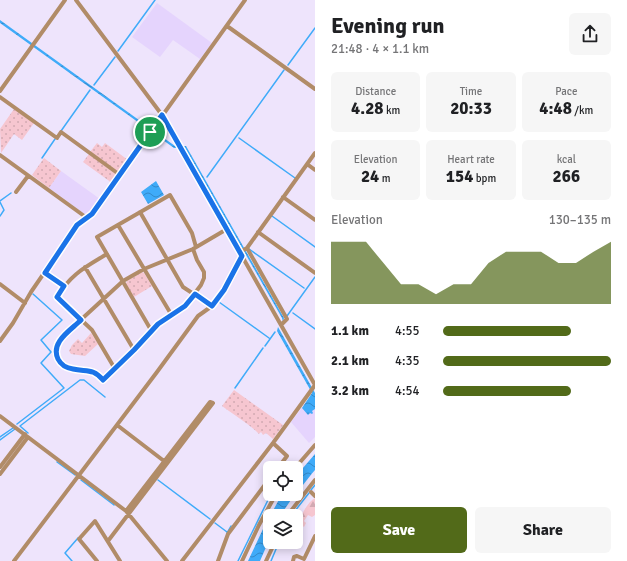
<!DOCTYPE html>
<html lang="en">
<head>
<meta charset="utf-8">
<style>
  :root { --surface:#fff; --page:#f6f6f6; --text:#202124; --muted:#757577; --accent:#526a19 }
  body { margin:0; font-family:Signika,sans-serif; background:var(--page); color:var(--text); height:100vh; display:flex; flex-direction:column; font-size:15px; white-space:nowrap }
  * { box-sizing:border-box; margin:0 }
  p { font-size:13px; color:var(--muted) }
  .icon { flex:none; width:22px; height:22px; fill:none; stroke:currentColor; stroke-width:2; stroke-linecap:round; stroke-linejoin:round }
  .map { position:relative; flex:1; overflow:hidden }
  .side { display:flex; flex-direction:column; background:var(--surface); width:312px }
  .side>* { flex:none }
  .controls { position:absolute; left:263px; top:461px; display:grid; gap:8px }
  .controls a { display:grid; place-items:center; width:40px; height:40px; border-radius:6px; background:var(--surface); box-shadow:0 2px 10px #0003; font-size:20px }
  .pin { position:absolute; display:grid; place-items:center; width:34px; height:34px; color:#fff; margin:-17px; border:2px solid #fff; border-radius:50%; box-shadow:0 1px 4px #0007 }
  .round { display:grid; place-items:center; flex:none; width:42px; height:42px; border-radius:6px; background:var(--page) }
  .head { display:flex; align-items:center; justify-content:space-between; height:68px; padding:0 16px }
  h1 { font-size:22px; font-weight:800; line-height:30px }
  .figures { display:grid; grid-template-columns:repeat(3,1fr); gap:6px; height:68px; padding:4px 16px }
  .figures div { display:grid; align-content:center; border-radius:6px; background:var(--page); text-align:center }
  .figures b { font-size:17px; font-weight:800 }
  .figures small { font-size:11px; font-weight:400 }
  .figures p { font-size:11px }
  .chart { height:112px; padding:8px 16px }
  .chart p { display:flex; justify-content:space-between }
  .chart svg { width:100%; height:72px; margin-top:4px; fill:var(--accent); opacity:.7 }
  .action { display:flex; gap:8px; margin-top:auto; padding:8px 16px }
  .action a { flex:1; height:46px; border-radius:6px; background:var(--accent); color:#fff; font-size:16px; font-weight:800; line-height:46px; text-align:center }
  .action a+a { background:var(--page); color:var(--text) }
  ul { padding:0 16px; list-style:none; font-size:13px }
  li { display:grid; grid-template-columns:64px 48px 1fr; align-items:center; height:30px }
  li i { height:10px; border-radius:5px; background:var(--accent) }
  main { display:flex; flex:1; min-height:0 }
  .map>svg:first-child { display:block }
  .built { fill:#e5d4fd }
  .green { fill:url(#green-dots) }
  .forest { fill:url(#forest-firs) }
  .water { fill:url(#water-waves) }
  .lines { fill:none; stroke-linecap:round; stroke-linejoin:round }
  .stream { stroke:#3fabf9; stroke-width:1.5 }
  .minor { stroke:#b18c68; stroke-width:4 }
  .route-casing { stroke:#fff; stroke-width:8 }
  .route { stroke:#1a73e8; stroke-width:5 }
</style>
</head>
<body>
<main>
<div class="map">
<svg width="315" height="561" viewBox="0 0 315 561">
  <defs>
    <pattern id="green-dots" width="8" height="8" patternUnits="userSpaceOnUse"><rect width="8" height="8" fill="#f6c6d0"/><path d="M2 2h.1M6 6h.1" fill="none" stroke="#d2a9b2" stroke-width="1.8" stroke-linecap="round"/></pattern>
    <pattern id="forest-firs" width="22" height="20" patternUnits="userSpaceOnUse"><rect width="22" height="20" fill="#f6c6d0"/><path d="M5 1l3.5 6h-7zM16 11l3.5 6h-7z" fill="#d2a9b2"/></pattern>
    <pattern id="water-waves" width="16" height="10" patternUnits="userSpaceOnUse"><rect width="16" height="10" fill="#3fabf9"/><path d="M0 5q4-4 8 0t8 0" fill="none" stroke="#3389c9"/></pattern>
  </defs>
  <rect width="100%" height="100%" fill="#eee4fc"/>
  <path class="built" d="M157 3 212 43 200 59 173 40 160 57 132 37Z
    M61 171 100 199 90 213 86 215 49 188Z
    M313 393H315V437L309 443 291 422Z"/>
  <path class="green" d="M14 109 34 123 22 140 14 134 1 153 0 129Z
    M97 143 102 147 105 143 128 160 119 172H118L90 152Z
    M89 154 117 175 112 183 83 162Z
    M44 158 61 171 49 188 32 175Z
    M142 272 144 273 152 286 134 297 126 284 127 281Z
    M91 333 98 344 85 356 71 354 69 351 72 345 78 339 82 343Z
    M234 390 283 425 273 439 266 433 263 435 261 432 259 434C247 422 235 416 222 406Z"/>
  <path class="forest" d="M315 498V515L312 517 308 515 304 521 306 523 304 527 299 523C301 514 308 502 315 498Z"/>
  <path class="water" d="M0 20 175 146H186L284 318 283 322 282 318 185 148H174L0 23Z
    M156 181 164 195 148 204 141 192Z
    M278 327 315 393V409L312 411 313 413 312 414 310 413 308 415 302 408 312 393 277 331Z
    M315 454V470C307 479 303 486 296 493V476Z
    M282 494H295L280 516H270V538L260 561H248L263 529Z"/>
  <g class="lines">
    <path class="stream" d="M118 51 155 0
      M288 65 315 28
      M94 85 115 57
      M61 131 90 90
      M239 138 295 178
      M42 158 55 139
      M207 177 284 70
      M0 201 11 193
      M0 202 4 210 0 216
      M272 216 315 247
      M249 249 304 288
      M219 302 269 338
      M293 313 315 329
      M287 316 315 277
      M265 346 275 332
      M235 388 263 348
      M17 424 64 388 41 363 51 352 41 340 62 320 33 294
      M28 433 20 426 80 380H84L105 397
      M0 437 13 428
      M0 440 15 429
      M57 462 75 475
      M81 480 114 505
      M158 480 210 519
      M311 490 315 485
      M291 516 309 493
      M215 523 227 532
      M227 533 231 526
      M72 561 65 553 78 538
      M238 561 268 500
      M271 561 279 542"/>
    <path class="minor" d="M76 0 162 115 315 385
      M227 26 315 89
      M0 91 65 0
      M0 97 57 138 61 132 120 175
      M0 155 87 218
      M307 164 315 170
      M16 192 28 176
      M283 197 315 220
      M140 212 183 287 212 306
      M118 225 171 314
      M258 232 315 273
      M247 248 287 319 281 325
      M193 249 197 260 204 272V278L201 285 185 306 158 323 134 350 103 380C100 376 98 373 94 371 81 366 64 375 57 357 55 351 56 345 60 339L123 281 144 269 193 249 227 229
      M240 252 247 248 315 153
      M107 254C84 268 71 274 57 297L92 330 115 369
      M85 267 134 350
      M45 273 64 286
      M0 284 25 303
      M151 330 97 237 170 195 192 233 196 247
      M0 341 13 323 31 292 77 225 92 214 245 0
      M0 416 126 511 167 561
      M117 425 164 461
      M273 443 287 456 278 468
      M0 467 25 434
      M295 468 315 445
      M0 474 28 437
      M311 492 315 496
      M287 516 315 480
      M108 541 213 403 210 402 126 511
      M14 561 157 372 198 316 212 306 224 290 242 256
      M97 561 79 539 95 521 120 561
      M182 561 273 443 315 385
      M218 561 228 534 270 478
      M242 561 259 525 276 494
      M266 561 275 542
      M293 561 294 557 297 556 304 559 315 536"/>
  </g>
  <g class="lines">
    <g class="route-casing">
      <path id="route" d="M162 115 242 256 224 290 212 306 195 294 185 306 158 324 134 350 103 380C93 368 87 372 73 369 66 368 61 365 58 359 50 342 71 330 81 320L57 297 64 286 45 273 77 225 92 214Z"/>
    </g>
    <use href="#route" class="route"/>
  </g>
</svg>
<div class="controls">
<a><svg class="icon" aria-label="locate" viewBox="0 0 24 24"><circle cx="12" cy="12" r="6"/><path d="M12 2v4M12 18v4M2 12h4M18 12h4"/></svg></a>
<a><svg class="icon" aria-label="layers" viewBox="0 0 24 24"><path d="M12 4l9 5-9 5-9-5zM3 14l9 5 9-5"/></svg></a>
</div>
<div class="pin" style="left:150px;top:132px;background:#1e9e55"><svg class="icon" aria-label="arrive" viewBox="0 0 24 24"><path d="M6 21V4h12l-3 4 3 4H6"/></svg></div>
</div>
<section class="side">
<div class="head"><div><h1>Evening run</h1><p>21:48 · 4 × 1.1 km</p></div><a class="round"><svg class="icon" aria-label="share" viewBox="0 0 24 24"><path d="M12 15V3M7 8l5-5 5 5M5 13v7h14v-7"/></svg></a></div>
<div class="figures">
<div><p>Distance</p><b>4.28<small> km</small></b></div>
<div><p>Time</p><b>20:33</b></div>
<div><p>Pace</p><b>4:48<small> /km</small></b></div>
</div>
<div class="figures">
<div><p>Elevation</p><b>24<small> m</small></b></div>
<div><p>Heart rate</p><b>154<small> bpm</small></b></div>
<div><p>kcal</p><b>266</b></div>
</div>
<div class="chart"><p><span>Elevation</span>130–135 m</p>
<svg viewBox="0 0 160 44" preserveAspectRatio="none"><path d="M0 44V6L10 6L20 6L30 19L40 32L50 32L60 38L70 32L80 32L90 19L100 12L110 12L120 12L130 19L140 19L150 12L160 6V44z"/></svg>
</div>
<ul>
<li><b>1.1 km</b>4:55<i style="width:76%"></i></li>
<li><b>2.1 km</b>4:35<i style="width:100%"></i></li>
<li><b>3.2 km</b>4:54<i style="width:76%"></i></li>
</ul>
<div class="action"><a>Save</a><a>Share</a></div>
</section>
</main>
</body>
</html>
